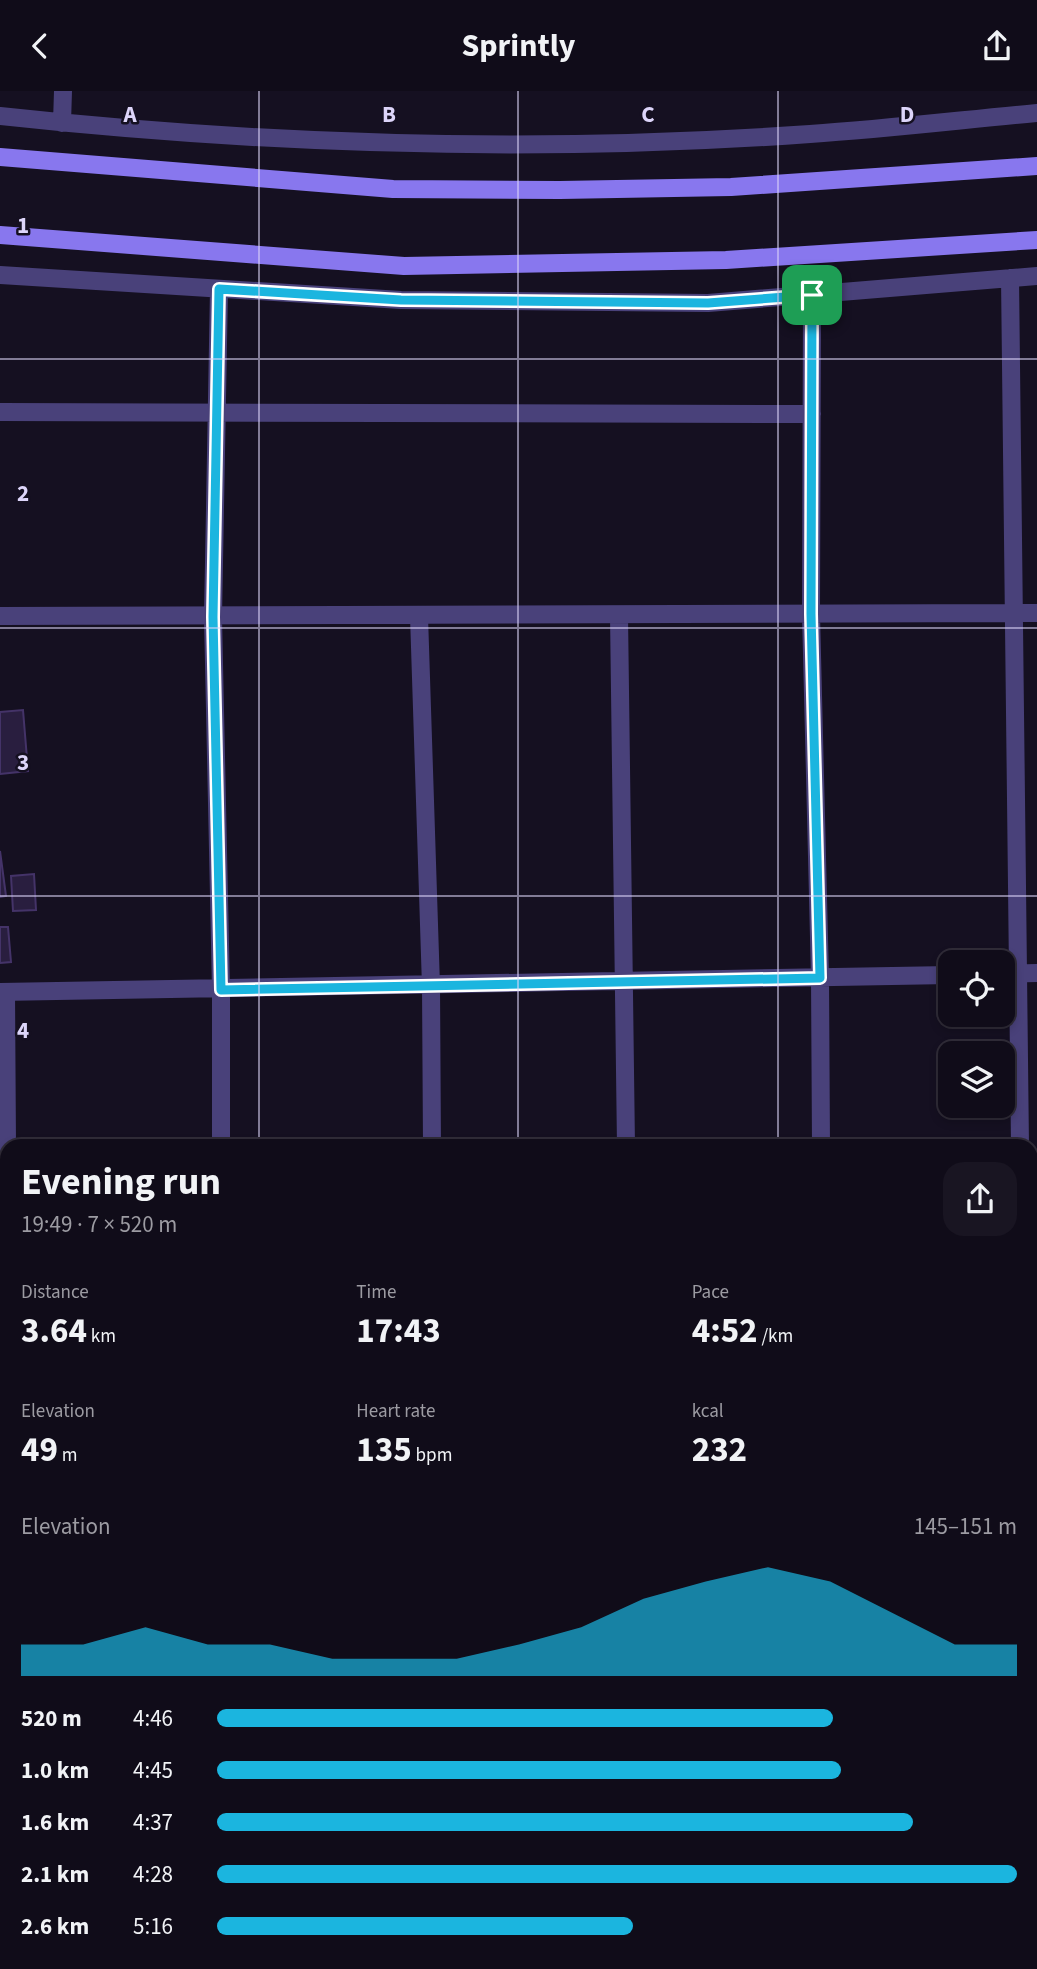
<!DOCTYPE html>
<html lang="en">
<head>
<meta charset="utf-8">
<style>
  :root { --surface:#100c19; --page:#191522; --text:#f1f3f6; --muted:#9c9ba2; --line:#302c38; --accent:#1bb5df }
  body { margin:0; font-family:"Source Sans 3",sans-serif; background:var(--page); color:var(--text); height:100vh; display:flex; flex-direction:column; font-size:26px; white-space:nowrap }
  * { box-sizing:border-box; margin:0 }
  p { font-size:23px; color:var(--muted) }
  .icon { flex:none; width:38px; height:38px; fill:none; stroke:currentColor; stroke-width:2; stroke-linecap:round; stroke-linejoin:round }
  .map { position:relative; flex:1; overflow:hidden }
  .drawer { position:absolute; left:0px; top:1048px; width:1038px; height:831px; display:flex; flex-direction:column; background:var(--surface); border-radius:21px 21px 0 0; box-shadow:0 4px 10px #0003,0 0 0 2px var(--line) }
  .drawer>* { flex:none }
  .controls { position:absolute; left:938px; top:859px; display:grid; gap:14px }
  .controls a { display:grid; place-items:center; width:77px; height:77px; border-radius:14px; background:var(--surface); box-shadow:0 4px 10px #0003,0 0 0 2px var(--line); font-size:35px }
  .pin { position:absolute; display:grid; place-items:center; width:60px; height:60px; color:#fff; margin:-30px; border-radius:14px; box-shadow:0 4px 10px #0006 }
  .round { display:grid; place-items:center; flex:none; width:74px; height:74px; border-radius:21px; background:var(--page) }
  .head { display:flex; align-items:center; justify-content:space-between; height:119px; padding:0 21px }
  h1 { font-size:38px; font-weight:700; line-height:52px }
  .metrics { display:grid; grid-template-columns:repeat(3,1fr); gap:10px; height:119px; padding:7px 21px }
  .metrics div { display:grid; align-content:center }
  .metrics b { font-size:35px; font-weight:700 }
  .metrics small { font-size:19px; font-weight:400 }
  .metrics p { font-size:19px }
  .chart { height:196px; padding:14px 21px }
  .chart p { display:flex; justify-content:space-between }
  .chart svg { width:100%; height:126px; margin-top:7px; fill:var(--accent); opacity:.7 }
  ul { padding:0 21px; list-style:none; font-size:23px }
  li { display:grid; grid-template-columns:112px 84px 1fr; align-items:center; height:52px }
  li i { height:18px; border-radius:9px; background:var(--accent) }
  header { display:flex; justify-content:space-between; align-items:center; height:91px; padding:0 21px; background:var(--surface); font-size:32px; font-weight:700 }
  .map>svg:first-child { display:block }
  .building { fill:#291e3f; stroke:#443368; stroke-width:2 }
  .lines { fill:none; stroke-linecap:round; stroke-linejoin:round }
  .street { stroke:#49417a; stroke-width:18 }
  .secondary { stroke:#87e; stroke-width:18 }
  .route-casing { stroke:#fff; stroke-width:14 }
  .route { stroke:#1bb5df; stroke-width:9 }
  .grid { fill:none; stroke:#ddd5fa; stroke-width:2; stroke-opacity:0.55 }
  .grid-label { font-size:23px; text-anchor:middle; font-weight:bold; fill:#ddd5fa; stroke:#151021; stroke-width:5; stroke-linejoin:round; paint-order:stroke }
</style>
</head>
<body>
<header><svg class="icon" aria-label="back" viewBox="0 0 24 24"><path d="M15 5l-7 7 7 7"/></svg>Sprintly<svg class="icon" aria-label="share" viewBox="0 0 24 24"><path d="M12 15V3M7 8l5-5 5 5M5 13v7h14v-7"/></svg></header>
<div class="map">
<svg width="1037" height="1878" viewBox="0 0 1037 1878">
  <rect width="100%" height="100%" fill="#151021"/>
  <path class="building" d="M23 619 28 680 0 683V621Z
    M0 760 6 805 0 806Z
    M34 783 36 819 13 820 11 785Z
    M0 836H8L11 871 0 872Z"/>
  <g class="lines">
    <path class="street" d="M0 25C266 54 542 62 810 43 886 38 961 29 1037 22
      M62 32 63 0
      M0 184 401 209 708 212 1037 185
      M1010 187 1020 1055
      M219 198 213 526 221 899V1055
      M812 204 811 523 820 887 821 1055
      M0 321 812 323
      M619 524 626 1055
      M0 525 1037 522
      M419 525 431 895 432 1055
      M1003 883 1037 882
      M0 901 950 884
      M6 901 7 1055
      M1031 1311H1037
      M0 1316H7
      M0 1506H7
      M0 1707H7
      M224 1872V1878
      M429 1878V1872"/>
    <path class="secondary" d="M0 66 393 98 560 99 731 96 1037 75
      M0 144 404 175 726 169 1037 149
      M1031 1700 1037 1696
      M1031 1771 1037 1768
      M715 1878 724 1872
      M854 1878 863 1872"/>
  </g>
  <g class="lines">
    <g class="route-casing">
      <path id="route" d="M219 198 401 209 708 212 812 204 811 523 820 887 221 899 213 526Z"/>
    </g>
    <use href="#route" class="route"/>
  </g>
  <path class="grid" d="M259 0V1055M518 0V1055M778 0V1055M0 268H1037M0 537H1037M0 805H1037M0 1073H7M1031 1073H1037M0 1341H7M1031 1341H1037M0 1610H7M1031 1610H1037M259 1872V1878M518 1872V1878M778 1872V1878"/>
  <g class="grid-label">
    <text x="130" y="31">A</text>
    <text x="389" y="31">B</text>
    <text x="648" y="31">C</text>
    <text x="907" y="31">D</text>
    <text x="23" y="142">1</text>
    <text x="23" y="410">2</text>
    <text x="23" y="679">3</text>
    <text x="23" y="947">4</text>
  </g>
</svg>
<div class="controls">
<a><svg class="icon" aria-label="locate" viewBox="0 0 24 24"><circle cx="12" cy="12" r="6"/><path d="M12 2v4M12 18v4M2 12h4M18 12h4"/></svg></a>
<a><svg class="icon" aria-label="layers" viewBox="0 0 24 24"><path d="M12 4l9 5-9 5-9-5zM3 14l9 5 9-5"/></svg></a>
</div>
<div class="pin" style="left:812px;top:204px;background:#1e9e55"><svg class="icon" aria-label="arrive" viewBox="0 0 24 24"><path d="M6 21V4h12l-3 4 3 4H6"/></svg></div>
<section class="drawer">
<div class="head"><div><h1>Evening run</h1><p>19:49 · 7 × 520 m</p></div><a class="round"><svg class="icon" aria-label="share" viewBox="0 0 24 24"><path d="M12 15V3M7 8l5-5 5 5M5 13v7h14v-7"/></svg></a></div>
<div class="metrics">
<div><p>Distance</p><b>3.64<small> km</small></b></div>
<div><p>Time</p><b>17:43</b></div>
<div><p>Pace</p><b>4:52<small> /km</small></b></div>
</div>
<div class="metrics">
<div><p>Elevation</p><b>49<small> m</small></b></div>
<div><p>Heart rate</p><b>135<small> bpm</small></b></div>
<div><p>kcal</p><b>232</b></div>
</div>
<div class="chart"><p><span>Elevation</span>145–151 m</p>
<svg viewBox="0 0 160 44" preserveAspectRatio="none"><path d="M0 44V33L10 33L20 27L30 33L40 33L50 38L60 38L70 38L80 33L90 27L100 17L110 11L120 6L130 11L140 22L150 33L160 33V44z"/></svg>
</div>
<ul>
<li><b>520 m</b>4:46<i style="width:77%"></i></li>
<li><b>1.0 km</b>4:45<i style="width:78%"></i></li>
<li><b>1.6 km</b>4:37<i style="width:87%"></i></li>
<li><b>2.1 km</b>4:28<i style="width:100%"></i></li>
<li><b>2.6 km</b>5:16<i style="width:52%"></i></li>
</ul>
</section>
</div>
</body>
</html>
